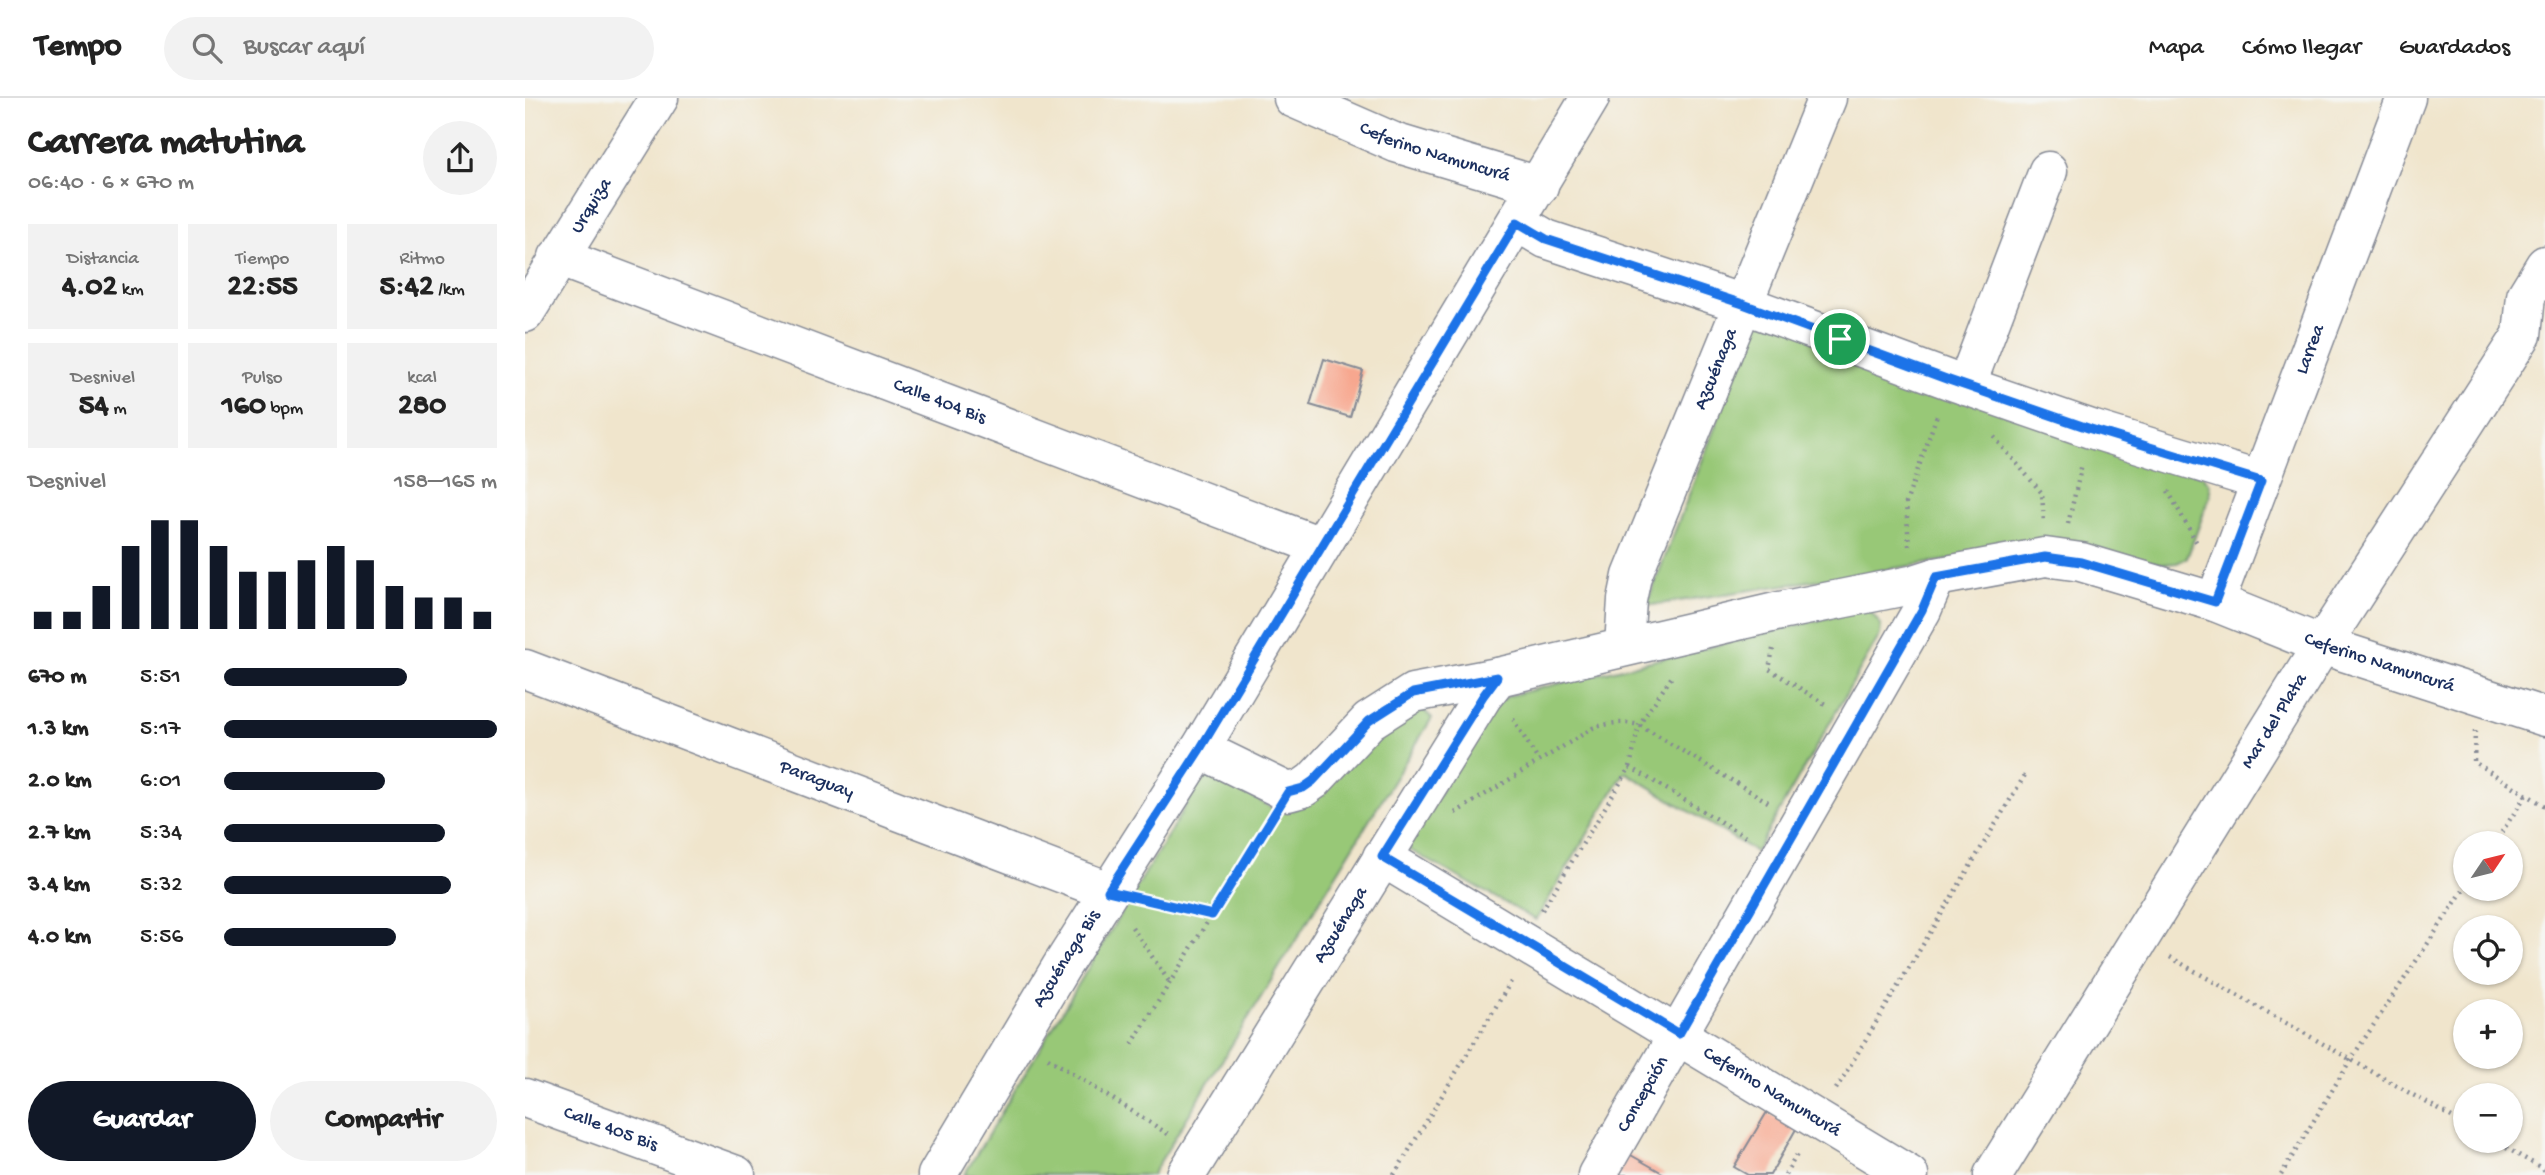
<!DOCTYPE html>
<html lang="es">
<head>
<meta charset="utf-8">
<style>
  :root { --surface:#fff; --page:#f2f2f2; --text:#222; --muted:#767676; --line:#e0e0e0; --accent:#111827 }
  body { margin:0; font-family:"Gochi Hand",sans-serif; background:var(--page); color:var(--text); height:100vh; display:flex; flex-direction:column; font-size:26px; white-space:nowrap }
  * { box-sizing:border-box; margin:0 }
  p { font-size:23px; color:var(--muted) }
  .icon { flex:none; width:38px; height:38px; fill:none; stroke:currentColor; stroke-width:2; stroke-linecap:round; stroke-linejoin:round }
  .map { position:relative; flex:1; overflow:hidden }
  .drawer { display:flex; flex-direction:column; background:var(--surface); width:525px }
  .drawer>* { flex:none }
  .needle { width:46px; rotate:55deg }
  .buttons { position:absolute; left:1928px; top:733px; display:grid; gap:14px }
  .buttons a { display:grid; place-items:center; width:70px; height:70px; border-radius:50%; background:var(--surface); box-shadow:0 2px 5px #0004; font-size:35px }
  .pin { position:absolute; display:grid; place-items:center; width:60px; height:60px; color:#fff; margin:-30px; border:4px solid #fff; border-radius:50%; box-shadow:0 2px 7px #0007 }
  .round { display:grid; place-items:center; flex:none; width:74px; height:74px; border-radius:37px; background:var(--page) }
  .summary { display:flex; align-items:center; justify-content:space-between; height:119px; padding:0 28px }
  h1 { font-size:38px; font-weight:700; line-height:52px }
  .stats { display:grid; grid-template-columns:repeat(3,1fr); gap:10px; height:119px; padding:7px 28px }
  .stats div { display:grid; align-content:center; border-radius:0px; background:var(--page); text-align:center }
  .stats b { font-size:30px; font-weight:700 }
  .stats small { font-size:19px; font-weight:400 }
  .stats p { font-size:19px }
  .chart { height:196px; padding:14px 28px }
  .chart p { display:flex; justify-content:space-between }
  .chart svg { width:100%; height:126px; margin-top:7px; stroke:var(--accent); stroke-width:6 }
  .cta { display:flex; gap:14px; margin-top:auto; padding:14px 28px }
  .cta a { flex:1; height:80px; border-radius:42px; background:var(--accent); color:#fff; font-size:28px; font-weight:700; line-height:80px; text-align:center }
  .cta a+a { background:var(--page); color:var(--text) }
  ul { padding:0 28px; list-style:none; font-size:23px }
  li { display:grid; grid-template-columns:112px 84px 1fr; align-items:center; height:52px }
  li i { height:18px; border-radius:9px; background:var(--accent) }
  header { display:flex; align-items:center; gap:42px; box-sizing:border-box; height:98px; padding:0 35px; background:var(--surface); border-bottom:2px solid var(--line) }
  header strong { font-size:33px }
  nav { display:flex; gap:38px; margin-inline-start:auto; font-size:24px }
  .search { width:490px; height:63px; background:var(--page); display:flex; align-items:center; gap:18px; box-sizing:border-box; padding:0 24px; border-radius:38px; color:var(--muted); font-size:26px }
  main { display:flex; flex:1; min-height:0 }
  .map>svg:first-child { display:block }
  .green { fill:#98c877; stroke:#5a7c6a; stroke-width:2 }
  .building { fill:#f7a78f }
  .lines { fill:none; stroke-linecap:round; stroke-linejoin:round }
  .minor-casing { stroke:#868a95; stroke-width:41 }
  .path { stroke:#868a95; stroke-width:4.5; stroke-dasharray:2 5; stroke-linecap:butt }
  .minor { stroke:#fff; stroke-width:38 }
  .route-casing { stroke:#fff; stroke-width:14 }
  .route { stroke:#1a73e8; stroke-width:9 }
  .labels { text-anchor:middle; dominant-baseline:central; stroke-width:5; stroke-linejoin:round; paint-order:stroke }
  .street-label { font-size:19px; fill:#1b2f5e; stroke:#f6f6f2 }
</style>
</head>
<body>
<header>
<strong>Tempo</strong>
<div class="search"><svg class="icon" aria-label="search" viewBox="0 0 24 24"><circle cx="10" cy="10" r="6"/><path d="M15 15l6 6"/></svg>Buscar aquí</div>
<nav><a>Mapa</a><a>Cómo llegar</a><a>Guardados</a></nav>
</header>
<main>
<section class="drawer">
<div class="summary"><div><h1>Carrera matutina</h1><p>06:40 · 6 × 670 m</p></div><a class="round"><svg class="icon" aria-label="share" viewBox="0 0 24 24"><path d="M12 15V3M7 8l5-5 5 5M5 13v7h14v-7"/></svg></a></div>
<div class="stats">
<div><p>Distancia</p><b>4.02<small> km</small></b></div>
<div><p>Tiempo</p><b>22:55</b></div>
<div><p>Ritmo</p><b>5:42<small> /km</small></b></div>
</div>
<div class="stats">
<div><p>Desnivel</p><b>54<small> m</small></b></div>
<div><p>Pulso</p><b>160<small> bpm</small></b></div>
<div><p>kcal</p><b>280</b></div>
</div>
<div class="chart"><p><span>Desnivel</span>158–165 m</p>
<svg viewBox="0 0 160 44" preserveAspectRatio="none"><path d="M5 44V38M15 44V38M25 44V29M35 44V15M45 44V6M55 44V6M65 44V15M75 44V24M85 44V24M95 44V20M105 44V15M115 44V20M125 44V29M135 44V33M145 44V33M155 44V38"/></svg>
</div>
<ul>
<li><b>670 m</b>5:51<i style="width:67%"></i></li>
<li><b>1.3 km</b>5:17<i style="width:100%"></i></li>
<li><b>2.0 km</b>6:01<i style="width:59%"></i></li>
<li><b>2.7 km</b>5:34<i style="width:81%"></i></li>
<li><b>3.4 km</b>5:32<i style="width:83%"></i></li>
<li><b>4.0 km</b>5:56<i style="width:63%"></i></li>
</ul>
<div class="cta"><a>Guardar</a><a>Compartir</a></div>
</section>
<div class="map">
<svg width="2020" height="1077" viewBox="0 0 2020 1077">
  <rect width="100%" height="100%" fill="#f6f6f2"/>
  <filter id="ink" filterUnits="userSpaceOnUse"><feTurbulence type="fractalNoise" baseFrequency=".0143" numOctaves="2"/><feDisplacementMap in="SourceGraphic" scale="14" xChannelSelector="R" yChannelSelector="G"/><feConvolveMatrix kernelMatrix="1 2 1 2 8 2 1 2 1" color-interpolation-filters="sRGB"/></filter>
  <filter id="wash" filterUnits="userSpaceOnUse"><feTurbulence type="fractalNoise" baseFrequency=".00686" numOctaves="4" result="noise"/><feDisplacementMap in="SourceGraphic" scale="28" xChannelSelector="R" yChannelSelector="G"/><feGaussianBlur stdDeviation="1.57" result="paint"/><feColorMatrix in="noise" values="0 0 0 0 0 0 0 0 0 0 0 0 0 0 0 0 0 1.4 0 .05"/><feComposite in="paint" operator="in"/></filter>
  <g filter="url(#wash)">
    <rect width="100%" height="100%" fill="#f0e5cc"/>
    <path class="green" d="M1233 218 1677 376 1685 388V398L1662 460 1652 465 1639 466 1530 446 1121 508Z
      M1343 510 1356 527 1355 537 1231 754 1100 674 1011 822 881 750 964 614 983 598Z
      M891 605 907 620 627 1077H439L682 672 752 713 776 709Z"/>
    <g id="blocks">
      <path class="building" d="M799 261 838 273 825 319 785 307Z
        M1242 1014 1271 1031 1245 1077H1223L1209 1069Z
        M1104 1056 1141 1077H1092Z"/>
    </g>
  </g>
  <g filter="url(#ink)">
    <use href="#blocks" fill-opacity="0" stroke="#868a95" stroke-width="2"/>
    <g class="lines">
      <g class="minor-casing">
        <g id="minor">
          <path id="s1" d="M768 0 871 45 1014 88"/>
          <path d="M992 124 1021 141 1218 206 1424 282 1566 331 1736 383"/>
          <path id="s2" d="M33 159 795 448"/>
          <path id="s3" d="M0 215 134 0"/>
          <path d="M1441 288 1523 73"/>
          <path id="s4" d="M1690 504 1881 0"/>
          <path id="s5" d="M1099 548 1102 502 1107 478 1302 0"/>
          <path id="s6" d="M0 571 583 793"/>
          <path id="s7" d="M675 651 763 694 778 690 788 683 844 623 888 595 973 579 1255 513 1386 487 1411 479 1520 459 1556 464 1690 504 1797 547 2020 619"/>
          <path id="s8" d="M857 759 1384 1077"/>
          <path id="s9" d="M0 1000 211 1077"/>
          <path id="s10" d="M412 1077 536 869 675 651 1065 0"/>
          <path id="s11" d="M661 1077 958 598 973 579"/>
          <path id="s12" d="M1072 1077 1397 512 1411 479"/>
          <path id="s13" d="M1468 1077 1797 547 1997 237 2001 198 2020 167"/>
        </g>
      </g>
      <path class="path" d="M1469 339 1517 395 1519 425
        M1643 393 1673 447
        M1543 426 1557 366
        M1384 448 1381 405 1412 317 1413 318
        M1248 551 1244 571 1300 606
        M988 621 1013 662
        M1950 633 1949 664 2020 708
        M1105 669 1224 741
        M930 715 1068 630C1084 625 1098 623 1114 627L1243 704
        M1969 746 2001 697
        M623 802 687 817
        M1017 812 1105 669 1114 627 1148 577
        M607 829 645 885
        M1645 859 1941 1027
        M607 946 744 724
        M523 960 643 1036
        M1311 991 1500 677
        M1969 1043 2020 1072
        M869 1077 987 882
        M1260 1077 1274 1053
        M1756 1077 1826 961 1941 788"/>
      <use href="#minor" class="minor"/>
    </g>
  </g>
  <g class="lines" filter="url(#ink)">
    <g class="route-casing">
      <path id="route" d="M992 124 1021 141 1218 206 1424 282 1566 331 1736 383 1690 504 1556 464 1520 459 1411 479 1397 512 1154 936 857 759 958 598 972 579 888 595 844 623 788 683 778 690 763 694 687 817 583 793 675 651Z"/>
    </g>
    <use href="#route" class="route"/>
  </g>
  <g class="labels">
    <g class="street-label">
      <text stroke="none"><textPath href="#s1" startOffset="152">Ceferino Namuncurá</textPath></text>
      <text stroke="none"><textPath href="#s3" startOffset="126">Urquiza</textPath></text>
      <text stroke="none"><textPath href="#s4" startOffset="270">Larrea</textPath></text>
      <text stroke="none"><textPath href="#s5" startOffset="294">Azcuénaga</textPath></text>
      <text stroke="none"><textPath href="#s2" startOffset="408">Calle 404 Bis</textPath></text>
      <text stroke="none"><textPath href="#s7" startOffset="1258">Ceferino Namuncurá</textPath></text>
      <text stroke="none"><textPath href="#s13" startOffset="534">Mar del Plata</textPath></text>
      <text stroke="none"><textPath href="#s6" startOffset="312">Paraguay</textPath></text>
      <text stroke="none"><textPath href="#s11" startOffset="294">Azcuénaga</textPath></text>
      <text stroke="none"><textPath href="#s10" startOffset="252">Azcuénaga Bis</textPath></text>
      <text stroke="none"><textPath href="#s8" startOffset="455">Ceferino Namuncurá</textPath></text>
      <text stroke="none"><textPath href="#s12" startOffset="93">Concepción</textPath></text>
      <text stroke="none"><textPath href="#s9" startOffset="91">Calle 405 Bis</textPath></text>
    </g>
  </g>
</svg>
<div class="buttons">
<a><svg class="needle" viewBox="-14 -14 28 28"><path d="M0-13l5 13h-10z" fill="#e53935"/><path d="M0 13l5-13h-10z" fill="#767676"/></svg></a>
<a><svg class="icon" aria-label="locate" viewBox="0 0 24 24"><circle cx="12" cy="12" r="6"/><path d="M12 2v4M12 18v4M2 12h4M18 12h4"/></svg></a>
<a>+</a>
<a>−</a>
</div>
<div class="pin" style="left:1315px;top:241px;background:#1e9e55"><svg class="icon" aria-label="arrive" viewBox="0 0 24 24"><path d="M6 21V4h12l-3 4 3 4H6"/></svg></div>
</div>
</main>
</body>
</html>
